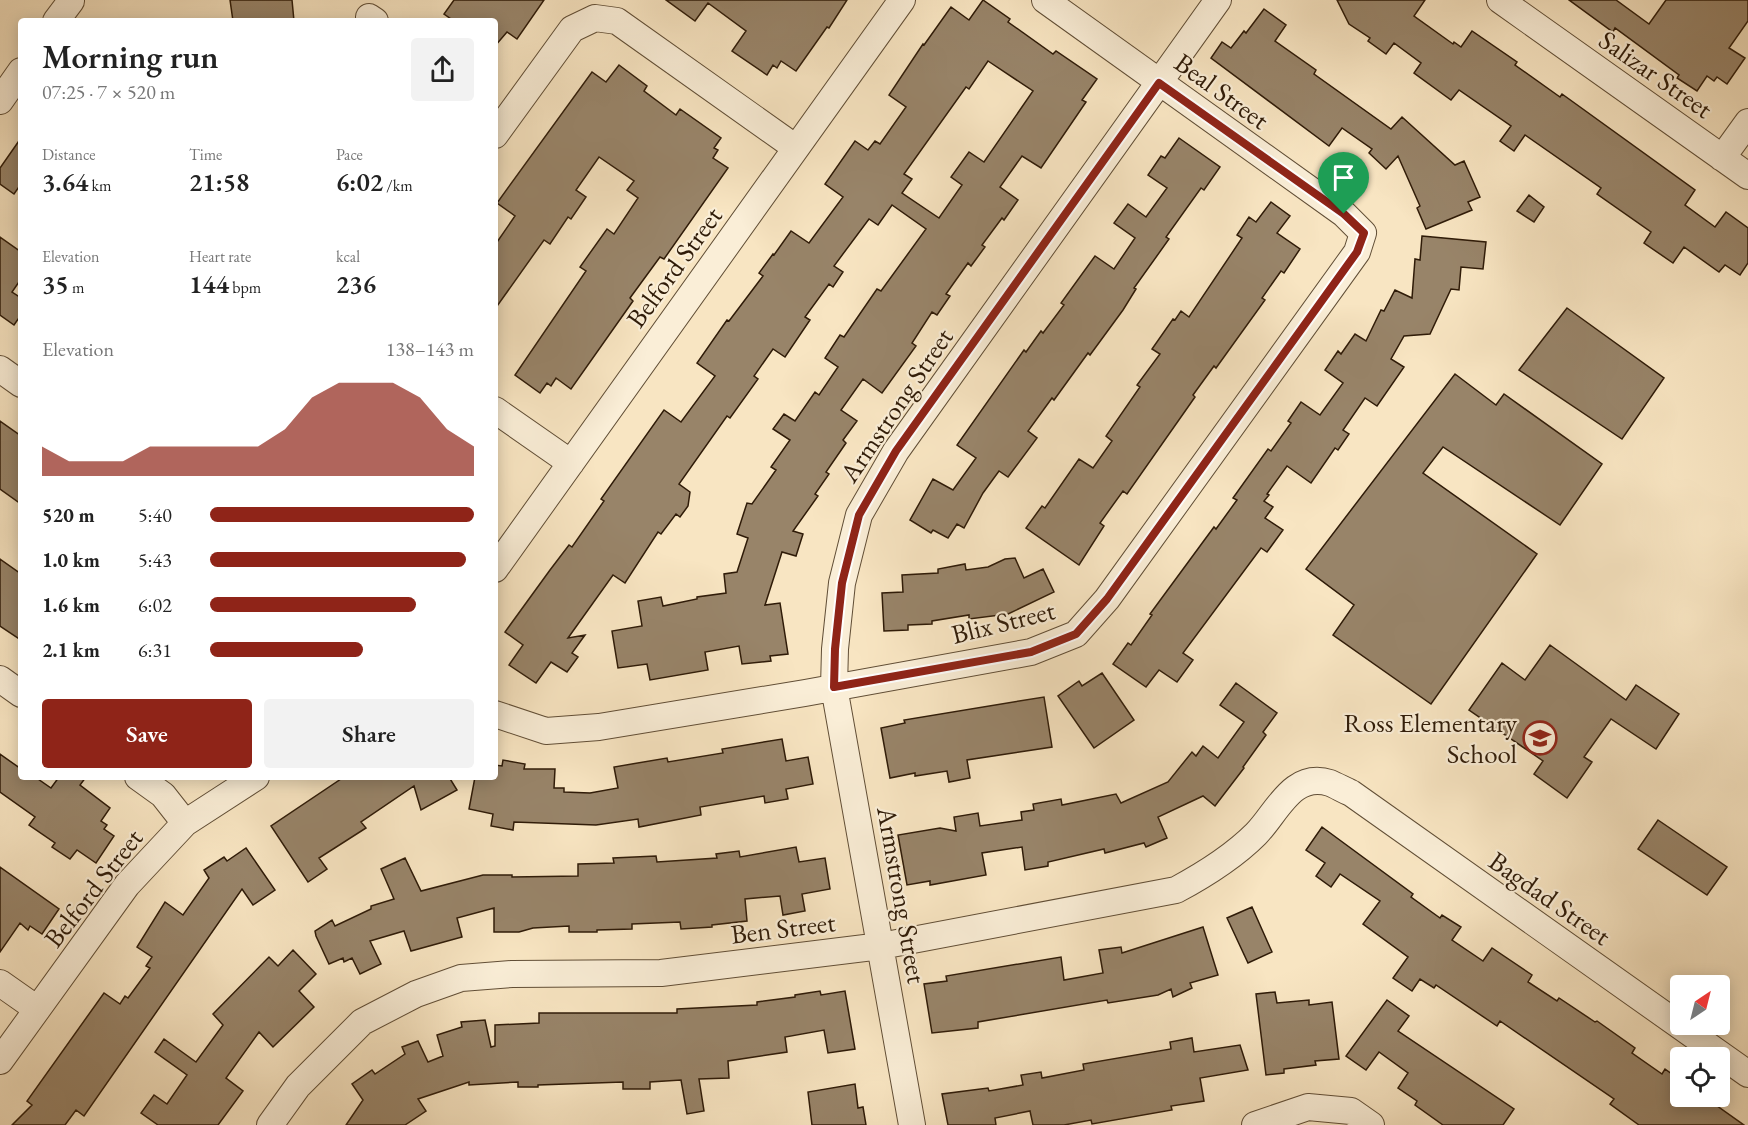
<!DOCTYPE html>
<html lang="en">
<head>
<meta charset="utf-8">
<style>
  :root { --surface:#fff; --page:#f2f2f2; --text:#222; --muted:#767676; --accent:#8f2418 }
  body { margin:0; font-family:"EB Garamond",serif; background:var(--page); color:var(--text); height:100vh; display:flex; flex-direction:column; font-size:22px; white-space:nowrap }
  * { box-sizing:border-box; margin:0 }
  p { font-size:20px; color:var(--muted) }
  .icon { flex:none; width:33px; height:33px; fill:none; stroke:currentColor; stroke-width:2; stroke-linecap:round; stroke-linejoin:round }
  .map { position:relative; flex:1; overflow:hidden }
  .sheet { position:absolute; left:18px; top:18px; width:480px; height:762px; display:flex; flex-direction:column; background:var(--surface); border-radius:6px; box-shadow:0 3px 15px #0003 }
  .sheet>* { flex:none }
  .needle { width:39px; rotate:35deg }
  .fabs { position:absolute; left:1670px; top:975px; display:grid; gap:12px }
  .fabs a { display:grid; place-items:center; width:60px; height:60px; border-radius:6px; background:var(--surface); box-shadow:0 3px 15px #0003; font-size:30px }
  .pin { position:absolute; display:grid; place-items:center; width:51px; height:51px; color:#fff; margin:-62px -26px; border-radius:50% 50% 50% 0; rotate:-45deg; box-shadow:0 0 6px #0007 }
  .pin .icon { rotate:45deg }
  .round { display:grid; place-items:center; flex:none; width:63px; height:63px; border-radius:6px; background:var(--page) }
  .summary { display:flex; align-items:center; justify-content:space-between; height:102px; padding:0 24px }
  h1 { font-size:33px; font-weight:600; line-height:45px }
  .metrics { display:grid; grid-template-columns:repeat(3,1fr); gap:9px; height:102px; padding:6px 24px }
  .metrics div { display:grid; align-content:center }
  .metrics b { font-size:26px; font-weight:600 }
  .metrics small { font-size:16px; font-weight:400 }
  .metrics p { font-size:16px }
  .chart { height:168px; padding:12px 24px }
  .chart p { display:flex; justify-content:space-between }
  .chart svg { width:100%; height:108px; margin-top:6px; fill:var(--accent); opacity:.7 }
  .cta { display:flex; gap:12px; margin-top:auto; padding:12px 24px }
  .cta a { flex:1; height:69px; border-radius:6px; background:var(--accent); color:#fff; font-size:24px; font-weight:600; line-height:69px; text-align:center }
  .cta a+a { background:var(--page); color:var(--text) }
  ul { padding:0 24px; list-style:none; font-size:20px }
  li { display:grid; grid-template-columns:96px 72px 1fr; align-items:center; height:45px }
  li i { height:15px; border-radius:8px; background:var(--accent) }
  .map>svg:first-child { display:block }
  .building { fill:#988469; stroke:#2f1b08; stroke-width:1.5; fill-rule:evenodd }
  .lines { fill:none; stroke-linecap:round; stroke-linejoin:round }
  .minor-casing { stroke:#614e36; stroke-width:28 }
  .minor { stroke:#faeed7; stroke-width:26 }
  .route-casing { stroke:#fff; stroke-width:12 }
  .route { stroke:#8f2418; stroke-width:8 }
  .labels { text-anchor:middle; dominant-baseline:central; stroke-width:4.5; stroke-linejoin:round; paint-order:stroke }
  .street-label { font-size:27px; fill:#2f1b08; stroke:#faeed7 }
  .poi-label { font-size:27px; fill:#2f1b08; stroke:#faeed7; text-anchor:end }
</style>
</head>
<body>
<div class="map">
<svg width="1748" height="1125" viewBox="0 0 1748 1125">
  <rect width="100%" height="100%" fill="#f8e5c2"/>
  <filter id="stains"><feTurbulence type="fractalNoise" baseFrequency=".00333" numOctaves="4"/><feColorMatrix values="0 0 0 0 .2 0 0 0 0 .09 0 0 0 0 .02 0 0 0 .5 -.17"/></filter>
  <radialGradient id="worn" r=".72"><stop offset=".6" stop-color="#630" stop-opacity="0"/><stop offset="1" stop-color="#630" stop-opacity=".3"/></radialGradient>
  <path class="building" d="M230 0H292L294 21H233Z
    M454 0H544L517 39 507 32 495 46V21H454L444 14Z
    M666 0H847L829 28 827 27 796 71 781 61 777 68 773 65 767 75 732 51 746 31 708 3 695 21Z
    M983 0 1010 19 1008 22 1053 54 1056 51 1097 79 1082 100 1086 102 1041 168 1022 156 1000 187 1018 200 1004 220 1002 218 982 245 985 247 971 266 968 263 946 294 950 296 937 315 932 312 912 343 916 346 882 393 863 379 841 410 857 421 843 440 846 443 826 472 829 474 815 494 818 496 793 531 803 534 796 556 782 552 765 605 780 603 788 654 770 656 771 661 742 664 739 646 705 652 708 670 650 680 647 664 618 668 612 631 642 626 638 601 661 597 663 606 697 599V597L726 593 724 574 737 572 748 538 737 534 747 503 752 504 776 470 771 467 790 440 773 429 784 414 795 421 815 392 819 395 838 367 825 358 840 335 844 337 877 289 881 291 926 229 892 205 878 225 869 219 834 266 843 272 833 287 829 284 805 317 810 320 785 357 773 349 754 376 758 379 730 418 727 416 679 484 690 492 688 506 680 517 676 514 661 534 658 532 625 583 613 575 568 638 585 635 572 653 578 657 567 672 551 662 536 683 509 665 523 645 505 632 550 570 569 545 572 547 604 501 601 499 664 410 681 422 715 376 697 363 727 320 729 321 763 276 759 273 773 254 774 255 791 231 809 243 843 197 825 184 855 141 868 150 875 141 880 144 906 107 889 95 923 44 924 45 951 7 969 20ZM988 61 1033 91 984 162 969 152 951 177 962 185 939 218 902 193 912 179 904 174 966 87 969 89Z
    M1337 0H1425L1414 16 1453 44 1454 42 1461 47 1472 31 1517 62 1515 65 1560 97 1562 94 1695 190 1685 205 1715 227 1726 212 1748 228V263L1740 275 1725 265 1719 272 1684 247 1673 263 1644 243 1651 232 1597 194 1601 188 1525 135 1514 151 1500 141 1511 126 1459 90 1451 100 1414 73 1421 63 1394 43 1386 54 1368 41 1370 38 1349 24Z
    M1569 0H1616L1649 24 1666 0H1748V21L1729 48 1745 58 1727 84 1717 77 1714 81 1707 76 1697 91 1677 78 1679 75 1615 28 1613 32Z
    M1264 9 1286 25 1275 41 1316 70 1314 74 1391 129 1402 117 1455 165 1464 161 1480 197 1468 202 1472 210 1426 229 1417 208 1420 206 1398 156 1386 169 1369 153 1372 149 1342 128 1329 146 1211 58 1222 42 1231 48 1244 31 1246 33Z
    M619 65 647 86 644 91 676 115 680 109 721 138 714 148 718 150 713 158 728 168 664 259 660 257 630 298 633 301 571 389 556 378 551 386 547 383 540 393 515 375 586 271 580 267 607 229 614 234 638 198 627 190 634 181 599 157 576 190 586 197 571 219 568 217 550 244 544 240 495 309V245L515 216 497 203 592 72 606 82Z
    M21 138V184L14 194 0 184V168Z
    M1179 138 1220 167 1204 190 1201 188 1166 237 1169 239 1134 288 1136 289 1123 310 1090 355 1088 353 1054 400 1052 398 1028 431 1037 438 1008 477 999 471 983 493 964 528 957 524 948 538 933 530 931 533 910 520 933 479 953 490 976 458 957 445 1024 350 1026 352 1041 331 1043 333 1064 305 1061 303 1095 256 1114 269 1135 238 1114 223 1128 204 1146 217 1167 188 1148 175 1161 156 1165 158Z
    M1529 195 1544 207 1534 222 1517 211Z
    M1271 202 1290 216 1277 233 1300 249 1284 273 1281 271 1262 298 1265 300 1216 368 1214 366 1193 395 1195 397 1127 494 1123 491 1100 523 1104 526 1079 565 1026 528 1042 506 1045 508 1079 459 1093 468 1112 441 1106 436 1140 387 1137 385 1160 354 1152 349 1173 319 1175 320 1181 311 1189 317 1242 238 1237 235 1249 217 1256 222Z
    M1422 236 1486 242 1483 269 1461 267 1459 290 1451 289 1430 334 1404 336 1391 359 1404 367 1377 406 1365 398 1343 430 1349 434 1338 450 1335 448 1311 483 1287 466 1267 494 1269 495 1264 501 1273 507 1265 518 1283 530 1267 552 1261 548 1183 653 1193 660 1177 682 1159 670 1146 687 1113 664 1128 643 1131 645 1152 615 1150 614 1214 527 1216 529 1237 500 1233 498 1268 449 1271 451 1291 423 1288 421 1301 402 1320 415 1343 383 1325 370 1338 351 1341 354 1355 334 1366 341 1381 310 1384 311 1395 290 1412 298 1415 259 1420 260Z
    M0 237 21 252V279L12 292 21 298V315L14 325 0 315Z
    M1567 308 1664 378 1622 439 1519 370Z
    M1455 374 1496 405 1504 394 1602 464 1560 525 1443 447 1423 473 1537 554 1431 704 1333 635 1354 605 1306 569Z
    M0 421 21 436V504L0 489Z
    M1015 558 1024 578 1043 569 1054 592 1008 614 969 619V615L932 621V624L908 625V630L884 631 882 593 903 592 902 575 938 573V569L965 564 966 570 988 567 1005 559Z
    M0 559 21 574V640L0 626Z
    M1550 645 1626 700 1636 685 1679 714 1656 749 1611 719 1584 757 1592 762 1567 798 1534 774 1543 761 1469 710 1502 663 1525 680Z
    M1102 673 1134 720 1094 748 1058 696 1079 681 1082 686Z
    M1236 683 1277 713 1263 732 1266 735 1243 767 1244 768 1215 806 1203 796 1158 817 1167 838 1146 847 1144 843 1105 853 1104 849 1048 862V866L1025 870 1022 847 982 853 986 875 930 885V881L907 885 898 835 940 828 956 831 954 817 978 813 980 826 1022 820 1021 812 1034 810 1033 804 1061 799 1062 805 1116 794 1121 803 1168 782 1192 752 1196 756 1203 746 1218 758 1244 722 1220 705Z
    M1044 697 1052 747 967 760 970 778 949 782 947 771 915 776V773L890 778 881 728 905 723 904 720Z
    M782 739 786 761 808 757 813 784 786 789 788 799 765 803 764 796 700 807 701 815 639 827 638 819 596 825 514 822 513 830 491 826 493 814 469 809 475 777H495V765L502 766 503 760 525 764 524 769H555L554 788H564V792L590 793 618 788 614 767 667 758 668 762 723 753 722 749Z
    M0 754 21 769V777H35L51 788 59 777H86L80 785 110 808 101 821 107 825 104 829 114 836 96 863 77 850 70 859 52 847 55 843 29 825 35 817 0 792Z
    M344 777H449L457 790 421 810 414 786 361 822 366 828 319 858 327 869 308 882 271 826Z
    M1658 820 1727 867 1707 895 1638 849Z
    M1322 827 1413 894 1411 897 1440 918 1442 915 1461 927 1452 940 1483 961 1492 948 1532 975 1528 982 1557 1001 1559 998 1595 1022 1597 1021 1635 1048 1632 1053 1662 1074 1665 1069 1680 1080V1096H1703L1744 1125H1639L1610 1104 1614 1099 1500 1021 1497 1026 1436 985 1434 988 1420 979 1412 991 1393 978 1408 957 1363 924 1380 901 1340 874 1331 887 1316 876 1325 863 1306 850Z
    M796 847 799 862 825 858 830 889 802 894 805 911 783 915 780 896 745 899 747 921 712 925V927L681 929 680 922 632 924V929L597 930V932H569V926L533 928 519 932H494V908L457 918 462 937 411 951 404 931 370 941 381 964 360 974 352 958 344 962 343 958 329 964 316 936 315 931 332 920 335 926 371 909V906L394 899 381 869 405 858 421 891 483 875H512V877L578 876V864L614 863 613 858 656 856 657 862 717 858 716 854 739 851 740 857Z
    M246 848 275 890 253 905 242 889 84 1116 76 1110 65 1125H12L32 1105 27 1101 104 993 120 1004 125 996 128 998 150 968 146 966 152 957 137 947 165 902 183 915 209 878 204 870 224 857 227 861Z
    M0 867 59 909 42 934 30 926 28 930 20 923 0 952Z
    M1252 907 1272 952 1248 963 1227 918Z
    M1203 927 1218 975 1190 983 1192 988 1173 997 1171 989 1158 995 1108 1003 1107 1000 978 1022V1028L932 1033 924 984 947 981 946 976 1061 957 1064 980 1103 973 1099 950 1121 947 1122 953Z
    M293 950 316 974 299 991 314 1007 273 1047 259 1032 226 1078 243 1091 218 1125H158L141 1113 154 1095 167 1104 187 1075 155 1052 164 1039 196 1062 223 1025 213 1014 269 957 278 966Z
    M820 991 821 995 845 991 855 1049 828 1053 824 1030 785 1037 787 1052 728 1061 729 1078 699 1079 704 1111 687 1114 681 1080 650 1082V1089H623V1082L538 1085V1087H518V1082L469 1085V1082L418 1099 426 1111 405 1125H346L363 1100 352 1084 372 1070 375 1074 405 1054 402 1047 418 1041 428 1062 443 1056 437 1035 462 1027 461 1022 485 1020 491 1047 495 1046V1025L539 1023V1013H677V1009L757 1005V1002L795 997V995Z
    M1275 992 1277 1003 1309 1000V1005L1332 1002 1339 1059 1315 1061 1316 1065 1284 1069V1073L1266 1075 1256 994Z
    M1387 1000 1409 1016 1398 1031 1514 1109 1503 1125H1443L1415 1105 1417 1101 1398 1088 1408 1073 1379 1052 1366 1070 1346 1056Z
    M1192 1038 1194 1052 1240 1045 1248 1070 1200 1078 1204 1101 1171 1106 1172 1110 1092 1124 1091 1120 1064 1125H1033L1030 1111 995 1118 996 1125H948L942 1094 988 1088 989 1091 1023 1085 1021 1075 1041 1072 1042 1078 1084 1070 1083 1064 1171 1049 1170 1042Z
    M855 1084 858 1108 863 1107 866 1125H812L808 1092Z"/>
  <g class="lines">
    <g class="minor-casing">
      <path id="minor" d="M1500 0 1748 176
        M369 17 375 21
        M56 21 71 1
        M0 101 21 71
        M495 135 572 29 595 18 617 21 796 148
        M1722 158 1748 122
        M0 369 21 384
        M495 410 571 463
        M495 569 902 0
        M0 679 21 694
        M495 714 546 731 599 727 805 693 1031 652 1076 634 1107 599 1357 252 1363 233 1344 214 1045 0
        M138 777 163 795 185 823
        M0 983 37 1009
        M0 1061 127 885 185 823 256 777
        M270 1125 298 1086 362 1022 416 994 461 978 512 974 661 973 881 946 1176 890C1204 875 1233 857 1256 834 1277 813 1292 771 1330 783 1337 786 1344 790 1351 793L1748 1074
        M912 1125 834 687 835 649 842 583 859 515 896 451 1218 0
        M1255 1125 1308 1107 1351 1111 1371 1125"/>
    </g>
    <use href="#minor" class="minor"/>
  </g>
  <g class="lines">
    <g class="route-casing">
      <path id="route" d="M1159 83 1344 214 1364 233 1357 252 1107 599 1076 634 1031 652 834 687 835 649 842 583 859 515 896 451Z"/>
    </g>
    <use href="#route" class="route"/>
  </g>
  <defs>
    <g id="school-ring" transform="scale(1.725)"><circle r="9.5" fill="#faeed7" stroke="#8f2418" stroke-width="1.5"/><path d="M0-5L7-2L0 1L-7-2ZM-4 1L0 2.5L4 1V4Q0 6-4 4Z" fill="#8f2418"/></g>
  </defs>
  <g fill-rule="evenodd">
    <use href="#school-ring" x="1540" y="738"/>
  </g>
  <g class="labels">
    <g class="street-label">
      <text transform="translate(1656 74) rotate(35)">Salizar Street</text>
      <text transform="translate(1222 91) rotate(36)">Beal Street</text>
      <text transform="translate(674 267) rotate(-54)">Belford Street</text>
      <text transform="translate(896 405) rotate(-56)">Armstrong Street</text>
      <text transform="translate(1003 622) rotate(-14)">Blix Street</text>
      <text transform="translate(93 888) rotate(-52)">Belford Street</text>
      <text transform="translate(902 895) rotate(80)">Armstrong Street</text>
      <text transform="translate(1550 898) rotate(35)">Bagdad Street</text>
      <text transform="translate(783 928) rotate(-7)">Ben Street</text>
    </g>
    <g class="poi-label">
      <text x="1517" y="722">Ross Elementary<tspan x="1517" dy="31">School</tspan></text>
    </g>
  </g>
  <rect width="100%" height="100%" filter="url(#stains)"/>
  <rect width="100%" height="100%" fill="url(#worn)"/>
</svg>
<div class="fabs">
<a><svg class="needle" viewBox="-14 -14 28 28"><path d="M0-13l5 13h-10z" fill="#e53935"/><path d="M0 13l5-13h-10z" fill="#767676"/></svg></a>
<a><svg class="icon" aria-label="locate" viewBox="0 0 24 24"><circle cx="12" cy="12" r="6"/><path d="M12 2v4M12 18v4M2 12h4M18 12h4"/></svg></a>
</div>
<div class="pin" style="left:1344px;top:214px;background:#1e9e55"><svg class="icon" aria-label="arrive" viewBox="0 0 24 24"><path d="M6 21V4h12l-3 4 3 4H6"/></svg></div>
<section class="sheet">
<div class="summary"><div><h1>Morning run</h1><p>07:25 · 7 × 520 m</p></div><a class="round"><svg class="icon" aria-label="share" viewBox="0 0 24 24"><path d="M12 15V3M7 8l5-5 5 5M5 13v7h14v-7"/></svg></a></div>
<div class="metrics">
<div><p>Distance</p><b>3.64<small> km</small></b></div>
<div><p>Time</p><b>21:58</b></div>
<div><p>Pace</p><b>6:02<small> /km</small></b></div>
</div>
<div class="metrics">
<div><p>Elevation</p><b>35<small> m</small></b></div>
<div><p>Heart rate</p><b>144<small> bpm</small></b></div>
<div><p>kcal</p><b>236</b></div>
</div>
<div class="chart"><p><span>Elevation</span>138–143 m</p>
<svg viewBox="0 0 160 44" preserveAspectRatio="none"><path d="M0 44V32L10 38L20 38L30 38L40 32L50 32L60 32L70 32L80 32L90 25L100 12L110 6L120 6L130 6L140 12L150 25L160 32V44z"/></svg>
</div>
<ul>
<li><b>520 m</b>5:40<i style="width:100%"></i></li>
<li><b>1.0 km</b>5:43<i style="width:97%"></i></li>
<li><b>1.6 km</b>6:02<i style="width:78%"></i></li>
<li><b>2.1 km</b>6:31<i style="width:58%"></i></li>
</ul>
<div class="cta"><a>Save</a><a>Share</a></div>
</section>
</div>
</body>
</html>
